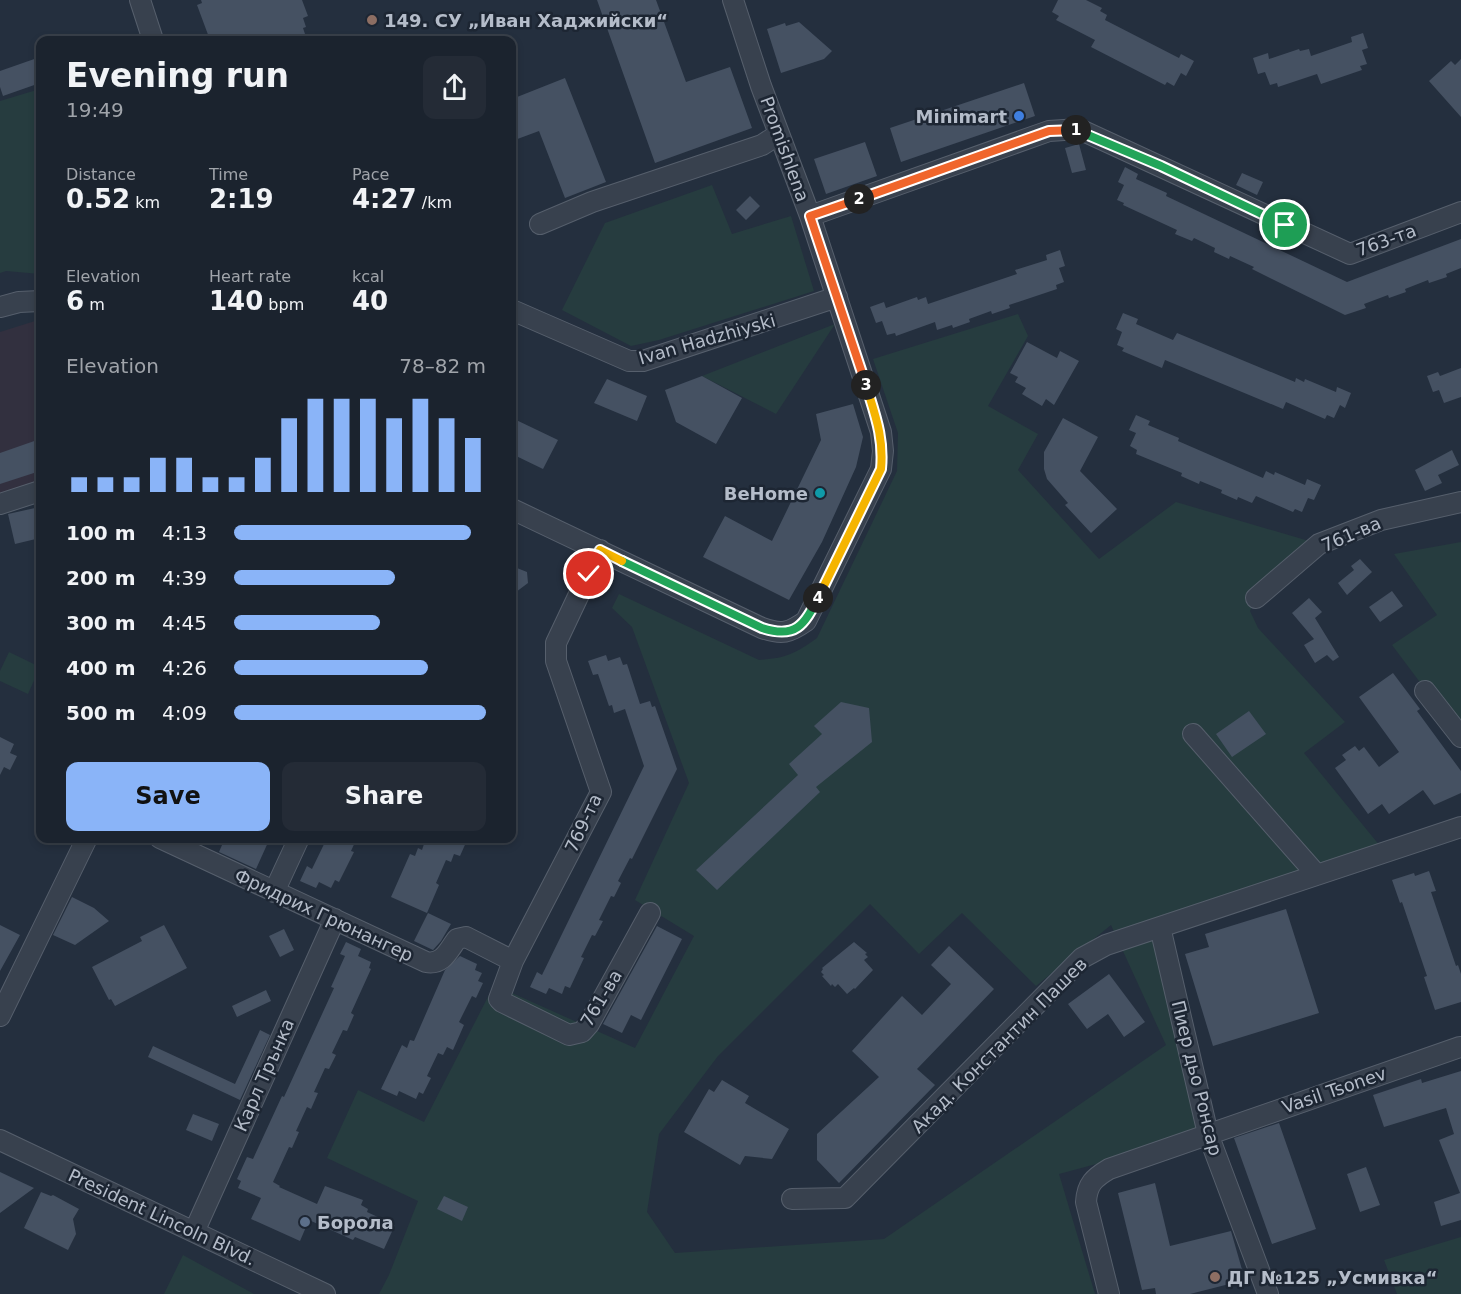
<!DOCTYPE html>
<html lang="en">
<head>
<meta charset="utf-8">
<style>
  :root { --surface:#1b232e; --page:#242b36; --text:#f1f3f6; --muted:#a0a4aa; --line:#39404a; --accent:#8ab4f8 }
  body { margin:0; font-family:"DejaVu Sans",sans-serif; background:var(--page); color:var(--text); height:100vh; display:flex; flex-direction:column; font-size:22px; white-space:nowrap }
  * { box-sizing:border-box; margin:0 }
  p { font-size:20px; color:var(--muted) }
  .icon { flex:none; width:33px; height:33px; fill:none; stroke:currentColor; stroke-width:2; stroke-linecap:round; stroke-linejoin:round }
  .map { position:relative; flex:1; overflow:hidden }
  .details { position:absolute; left:36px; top:36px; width:480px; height:807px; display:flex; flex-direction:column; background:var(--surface); border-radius:12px; box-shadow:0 3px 9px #0003,0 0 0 2px var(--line) }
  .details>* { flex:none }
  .pin { position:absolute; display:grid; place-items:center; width:51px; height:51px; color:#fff; margin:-26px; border:3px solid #fff; border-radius:50%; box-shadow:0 2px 6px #0007 }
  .km { position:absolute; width:30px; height:30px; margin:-15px; border-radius:50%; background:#222; color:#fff; font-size:16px; line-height:30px; text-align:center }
  .round { display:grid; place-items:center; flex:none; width:63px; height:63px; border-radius:12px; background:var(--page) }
  .overview { display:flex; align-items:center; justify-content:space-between; height:102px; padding:0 30px }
  h1 { font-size:33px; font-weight:600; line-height:45px }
  .stats { display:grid; grid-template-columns:repeat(3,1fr); gap:9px; height:102px; padding:6px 30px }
  .stats div { display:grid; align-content:center }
  .stats b { font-size:26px; font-weight:600 }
  .stats small { font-size:16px; font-weight:400 }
  .stats p { font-size:16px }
  .chart { height:168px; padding:12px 30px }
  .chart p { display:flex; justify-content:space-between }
  .chart svg { width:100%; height:108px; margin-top:6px; stroke:var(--accent); stroke-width:6 }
  .button { display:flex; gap:12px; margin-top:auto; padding:12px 30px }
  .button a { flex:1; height:69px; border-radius:12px; background:var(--accent); color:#111; font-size:24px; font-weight:600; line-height:69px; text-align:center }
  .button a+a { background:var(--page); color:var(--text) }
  ul { padding:0 30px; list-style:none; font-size:20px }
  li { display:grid; grid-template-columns:96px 72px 1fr; align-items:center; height:45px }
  li i { height:15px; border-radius:8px; background:var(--accent) }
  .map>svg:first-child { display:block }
  .medical { fill:#32303f }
  .green { fill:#263c3f; fill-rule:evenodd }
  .building { fill:#455162 }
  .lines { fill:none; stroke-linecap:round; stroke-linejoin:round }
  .minor-casing { stroke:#565f6c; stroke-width:22 }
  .minor { stroke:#38414e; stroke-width:20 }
  .split-1-casing { stroke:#fff; stroke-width:12 }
  .split-2-casing { stroke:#fff; stroke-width:12 }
  .split-3-casing { stroke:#fff; stroke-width:12 }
  .split-4-casing { stroke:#fff; stroke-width:12 }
  .split-5-casing { stroke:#fff; stroke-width:12 }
  .split-6-casing { stroke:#fff; stroke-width:12 }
  .split-1 { stroke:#22a559; stroke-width:8 }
  .split-2 { stroke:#f0652b; stroke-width:8 }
  .split-3 { stroke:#f0652b; stroke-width:8 }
  .split-4 { stroke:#f5b400; stroke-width:8 }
  .split-5 { stroke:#22a559; stroke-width:8 }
  .split-6 { stroke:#f5b400; stroke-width:8 }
  .education-dot { fill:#8d6e63; stroke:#1d2633; stroke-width:2 }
  .shop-dot { fill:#3f7fe0; stroke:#1d2633; stroke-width:2 }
  .culture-dot { fill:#0f9aa8; stroke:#1d2633; stroke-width:2 }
  .service-dot { fill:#5c6f8a; stroke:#1d2633; stroke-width:2 }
  .labels { text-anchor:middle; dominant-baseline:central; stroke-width:5; stroke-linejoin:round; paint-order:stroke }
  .poi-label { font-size:18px; font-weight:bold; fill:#b4bcc9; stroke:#1d2633; text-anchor:start }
  .street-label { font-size:18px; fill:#b4bcc9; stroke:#1d2633 }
</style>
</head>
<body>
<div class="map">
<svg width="1461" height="1294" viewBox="0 0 1461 1294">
  <rect width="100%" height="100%" fill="#242f3e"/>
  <path class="medical" d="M35 321 40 322V483L0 495V332Z"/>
  <path class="green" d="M40 89V274L6 271 0 273V101Z
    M712 185 732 234 791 216 814 291 659 340 631 346 562 310 605 223Z
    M1018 314 1028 336 988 406 1038 434 1018 470 1099 559 1176 502 1319 544 1256 598 1250 611 1258 628 1345 722 1304 753 1385 852 1161 927 1208 1134 1059 1174 1095 1294H379L389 1275 418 1201 327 1158 358 1090 424 1122 494 985 635 1048 694 936 635 900 689 783 632 627 612 608 619 594 759 660C786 658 795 654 817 638L897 471 898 433 873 359ZM870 904 919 954 962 913 1036 986 1111 925 1166 1045 884 1239 675 1253 647 1212 659 1134 718 1056Z
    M835 324 776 414 702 376Z
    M1461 542V737L1392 645 1437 615 1394 554Z
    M9 652 40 667 28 694 0 681V671Z
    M1461 1237V1294H1397L1384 1260Z
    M183 1255 254 1294H164Z"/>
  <path class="building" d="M201 0H302L308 16 303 18 306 27 303 28 307 40H210L197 5 202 3Z
    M597 0H656L686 82 730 67 752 128 655 163Z
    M1058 0H1086L1102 8 1100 11 1107 15 1105 20 1179 58 1181 54 1194 61 1186 76 1181 73 1174 86 1167 82 1165 85 1091 47 1095 40 1056 20 1059 16 1052 12Z
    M799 22 832 51 824 59 781 73 767 29 785 23 786 26Z
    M1363 33 1368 48 1362 50 1367 64 1360 66 1362 70 1321 84 1317 74 1278 87 1277 83 1270 85 1265 72 1258 74 1253 58 1268 53 1269 59 1299 49 1300 51 1309 49 1311 56 1352 42 1351 37Z
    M40 57V83L3 96 0 87V71Z
    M1461 59V117L1429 81 1451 61 1455 65Z
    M565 78 606 182 565 198 539 131 512 141V99Z
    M1024 83 1035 116 901 162 890 128Z
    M865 142 877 176 826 194 814 159Z
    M1079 144 1086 170 1072 173 1065 148Z
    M1125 167 1138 174 1136 179 1167 193 1166 196 1347 282 1461 239V268L1446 274 1447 277 1429 283 1428 280 1405 289 1406 292 1389 298 1388 295 1364 304 1366 308 1345 315 1252 269 1254 267 1230 256 1229 259 1214 252 1215 248 1194 238 1192 241 1175 234 1177 230 1123 205 1124 203 1117 200 1124 185 1118 182Z
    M1242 173 1263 182 1257 195 1236 185Z
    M750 196 760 206 746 220 736 210Z
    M1060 250 1065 266 1059 268 1064 282 1056 285 1057 289 1009 305 1010 308 992 314 991 311 969 319 970 322 953 328 952 325 937 330 935 322 896 336 895 333 887 335 882 321 876 323 870 307 884 302 886 308 917 297 918 300 926 297 928 304 1017 274 1015 270 1047 260 1046 255Z
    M1123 313 1138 319 1136 324 1173 340 1177 333 1295 382 1296 378 1304 382 1305 379 1336 392 1337 387 1351 393 1345 408 1340 405 1334 418 1327 415 1325 419 1286 402 1283 409 1165 360 1162 368 1122 351 1124 348 1117 345 1122 332 1116 329Z
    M1027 342 1057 358 1060 351 1079 361 1054 405 1046 399 1042 406 1022 394 1026 388 1015 382 1018 377 1010 373Z
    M1461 368V397L1444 403 1439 390 1433 392 1427 376 1438 372 1440 376Z
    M702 376 742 398 716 444 676 422 665 390Z
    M607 379 647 396 637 421 594 403Z
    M853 404 863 437 856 467 822 542 789 600 703 557 725 516 772 541 821 440 816 414Z
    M1136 415 1150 421 1148 425 1179 438 1178 441 1263 478 1266 471 1274 475 1275 472 1305 485 1307 479 1321 485 1314 500 1308 498 1302 512 1295 509 1293 512 1256 496 1252 503 1238 497 1237 500 1221 493 1222 490 1200 481 1199 484 1181 476 1182 473 1136 454 1137 450 1130 446 1136 433 1129 430Z
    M512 418 558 440 543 469 512 454Z
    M1063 418 1098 437 1080 471 1117 509 1091 533 1065 505 1068 503 1047 479 1044 469V452Z
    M40 439V471L0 484V453Z
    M1452 450 1459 465 1438 475 1442 483 1425 491 1415 470Z
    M35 508 40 538 15 544 8 514Z
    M1360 559 1372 572 1347 595 1338 583 1354 570 1351 566Z
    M512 566 527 572 528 583 512 595Z
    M1392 591 1403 606 1380 622 1369 607Z
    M1309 598 1322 612 1315 618 1339 657 1333 661 1327 655 1315 663 1304 645 1314 639 1292 613Z
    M606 655 608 661 620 657 623 665 627 664 640 704 650 701 652 707 655 706 677 769 632 859 630 858 618 881 621 883 614 897 611 896 599 920 603 921 595 936 592 935 581 957 584 958 570 988 565 986 562 994 549 988 546 994 530 987 537 972 542 975 644 766 625 709 614 713 612 705 609 706 598 674 593 675 588 661Z
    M1393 673 1420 709 1417 711 1461 771V793L1434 805 1423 790 1389 814 1382 804 1368 814 1335 768 1346 760 1342 755 1355 746 1359 751 1364 747 1379 767 1399 752 1359 697Z
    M841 702 869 708 872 742 816 787 820 792 717 890 696 870 798 775 789 764 822 734 814 726Z
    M1249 711 1266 734 1232 757 1216 734Z
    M0 737 14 744 10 753 17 756 10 770 4 767 0 775Z
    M225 838H270L256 869 219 852Z
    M327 838H357L351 851 354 852 339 882 335 880 331 888 319 882 316 888 300 881 307 866 312 869Z
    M426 838H468L460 856 454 854 451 862 446 860 436 883 439 885 427 913 391 897 410 854 415 856 418 848 422 850Z
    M1429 871 1436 891 1431 892 1456 966 1458 965 1461 974V1002L1435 1010 1424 977 1427 976 1402 902 1400 903 1392 880 1414 873 1415 876Z
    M72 897 94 908 109 921 75 945 53 935Z
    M1286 909 1319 1013 1213 1046 1185 954 1209 947 1205 934Z
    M428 913 451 924 441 941 433 950 414 941Z
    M0 925 20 935 0 971Z
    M164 925 187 968 115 1006 111 999 109 1000 92 967 142 941 140 937Z
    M657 926 682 939 641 1020 631 1015 622 1033 603 1024Z
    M284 929 294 950 280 957 269 936Z
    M346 942 361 949 358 956 371 962 369 968 371 969 351 1013 354 1015 347 1031 343 1030 332 1053 336 1055 329 1069 325 1068 314 1092 318 1093 311 1109 307 1107 296 1131 299 1132 292 1148 289 1147 273 1182 280 1186 279 1187 317 1204 325 1186 363 1200 361 1205 368 1209 367 1212 395 1225 384 1249 355 1237 353 1240 309 1220 300 1241 251 1219 261 1198 238 1188 241 1181 237 1179 247 1157 253 1159 282 1096 284 1097 334 988 331 987 345 956 340 954Z
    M854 942 867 953 865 954 868 957 864 960 873 970 855 989 854 988 847 994 838 984 835 987 832 984 831 986 822 976 824 975 821 972 823 969 822 968Z
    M949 946 994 989 917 1069 935 1085 839 1183 817 1160V1134L879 1077 852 1051 902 996 922 1015 951 984 931 965Z
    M460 956 477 964 475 970 482 973 478 981 483 983 476 998 472 996 459 1022 464 1025 453 1050 447 1047 443 1055 438 1053 427 1076 431 1078 423 1094 419 1092 416 1099 399 1091 397 1096 381 1089 402 1045 407 1048 410 1040 414 1041 445 970Z
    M1109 974 1145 1022 1124 1037 1108 1014 1087 1029 1068 1004Z
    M266 990 271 1001 237 1017 232 1006Z
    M260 1030 270 1035 240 1100 148 1057 153 1046 235 1084Z
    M1461 1071V1220L1441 1226 1434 1202 1460 1193 1439 1140 1454 1134 1446 1108 1384 1127 1373 1095 1421 1079 1422 1083Z
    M722 1080 749 1096 745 1103 789 1129 772 1159 745 1156 740 1165 684 1132 709 1089 714 1092Z
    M193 1114 219 1124 212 1141 186 1130Z
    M1279 1123 1316 1229 1272 1244 1234 1138Z
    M1366 1167 1380 1205 1360 1212 1347 1174Z
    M0 1172 34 1188 0 1213Z
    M1155 1183 1170 1246 1231 1231 1245 1280 1190 1294H1156L1155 1288 1142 1290 1118 1193Z
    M41 1192 51 1196 53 1195 79 1209 73 1219 76 1234 68 1250 24 1228Z
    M444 1196 468 1207 462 1221 437 1209Z"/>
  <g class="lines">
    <g class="minor-casing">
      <path id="minor" d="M140 0 153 40
        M810 216 1049 131 1079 129 1350 254 1461 212
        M540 224 592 202 762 145 779 134
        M0 307 19 302 40 301
        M512 310 629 361H643L837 297
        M0 504 40 491
        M512 509 762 628C782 635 789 633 806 621L881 469 883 451 881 432 810 216 761 86 733 0
        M600 550 556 643V661L601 792 513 961 499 999 502 1002 569 1035 582 1032 589 1024 650 913
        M1256 598 1319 544 1381 520 1461 502
        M1425 691 1461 737
        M1193 734 1317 875
        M160 838 426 962C443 965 448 951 457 939L466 937 513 961
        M274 892 299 838
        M1160 927 1208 1134 1268 1294
        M0 1016 87 838
        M0 1140 325 1294
        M792 1199 845 1198 1082 958 1106 945 1461 827
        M194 1232 335 919
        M1109 1294 1086 1202C1087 1184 1094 1178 1109 1169L1460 1047"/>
    </g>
    <use href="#minor" class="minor"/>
  </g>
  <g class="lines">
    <g class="split-1-casing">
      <path id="split-1" d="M1076 130 1161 166 1285 225"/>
    </g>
    <g class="split-2-casing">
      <path id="split-2" d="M859 199 1049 131 1076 130"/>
    </g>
    <g class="split-3-casing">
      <path id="split-3" d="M859 199 810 216 866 385"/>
    </g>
    <g class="split-4-casing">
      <path id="split-4" d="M818 598 881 469C884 437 875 415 866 385"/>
    </g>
    <g class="split-5-casing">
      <path id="split-5" d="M622 561 762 628C796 639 804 625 818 598"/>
    </g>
    <g class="split-6-casing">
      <path id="split-6" d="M589 574 600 550 622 561"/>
    </g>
    <use href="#split-1" class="split-1"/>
    <use href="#split-2" class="split-2"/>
    <use href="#split-3" class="split-3"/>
    <use href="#split-4" class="split-4"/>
    <use href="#split-5" class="split-5"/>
    <use href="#split-6" class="split-6"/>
  </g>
  <g class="education-dot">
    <circle cx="372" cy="20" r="6"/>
    <circle cx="1215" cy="1277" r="6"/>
  </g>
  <circle class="shop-dot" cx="1019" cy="116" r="6"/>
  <circle class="culture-dot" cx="820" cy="493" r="6"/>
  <circle class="service-dot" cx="305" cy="1222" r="6"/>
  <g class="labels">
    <g class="poi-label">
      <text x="384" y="20">149. СУ „Иван Хаджийски“</text>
      <text x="1007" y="116" text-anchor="end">Minimart</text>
      <text x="808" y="493" text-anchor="end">BeHome</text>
      <text x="317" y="1222">Борола</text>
      <text x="1227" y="1277">ДГ №125 „Усмивка“</text>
    </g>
    <g class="street-label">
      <text transform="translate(785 149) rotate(70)">Promishlena</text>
      <text transform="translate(1386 240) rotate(-20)">763-та</text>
      <text transform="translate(707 339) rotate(-16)">Ivan Hadzhiyski</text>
      <text transform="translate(1351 534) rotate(-23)">761-ва</text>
      <text transform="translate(583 823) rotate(-65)">769-та</text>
      <text transform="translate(324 915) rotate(25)">Фридрих Грюнангер</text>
      <text transform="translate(601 998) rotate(-59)">761-ва</text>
      <text transform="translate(999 1045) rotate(-45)">Акад. Константин Пашев</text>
      <text transform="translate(264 1075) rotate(-66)">Карл Трънка</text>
      <text transform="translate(1197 1078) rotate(76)">Пиер дьо Ронсар</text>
      <text transform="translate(1334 1090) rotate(-19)">Vasil Tsonev</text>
      <text transform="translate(162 1217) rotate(25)">President Lincoln Blvd.</text>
    </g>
  </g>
</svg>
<div class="pin" style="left:1285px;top:225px;background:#1e9e55"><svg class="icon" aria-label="arrive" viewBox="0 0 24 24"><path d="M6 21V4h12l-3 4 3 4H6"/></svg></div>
<div class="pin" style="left:589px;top:574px;background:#d93025"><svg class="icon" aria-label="check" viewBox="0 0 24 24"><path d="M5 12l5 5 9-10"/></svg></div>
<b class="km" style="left:1076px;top:130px">1</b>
<b class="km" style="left:859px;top:199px">2</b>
<b class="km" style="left:866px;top:385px">3</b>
<b class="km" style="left:818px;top:598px">4</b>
<section class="details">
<div class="overview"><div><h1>Evening run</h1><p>19:49</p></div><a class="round"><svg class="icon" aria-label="share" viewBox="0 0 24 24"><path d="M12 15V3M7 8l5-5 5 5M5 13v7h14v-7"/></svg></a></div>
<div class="stats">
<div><p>Distance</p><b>0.52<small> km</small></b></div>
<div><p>Time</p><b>2:19</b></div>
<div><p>Pace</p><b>4:27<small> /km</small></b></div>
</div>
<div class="stats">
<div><p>Elevation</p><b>6<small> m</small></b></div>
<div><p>Heart rate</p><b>140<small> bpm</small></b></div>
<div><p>kcal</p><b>40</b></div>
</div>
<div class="chart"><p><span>Elevation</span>78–82 m</p>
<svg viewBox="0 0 160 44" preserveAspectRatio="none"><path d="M5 44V38M15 44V38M25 44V38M35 44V30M45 44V30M55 44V38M65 44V38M75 44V30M85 44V14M95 44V6M105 44V6M115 44V6M125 44V14M135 44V6M145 44V14M155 44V22"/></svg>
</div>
<ul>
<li><b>100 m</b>4:13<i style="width:94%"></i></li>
<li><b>200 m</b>4:39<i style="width:64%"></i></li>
<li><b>300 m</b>4:45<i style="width:58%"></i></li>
<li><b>400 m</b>4:26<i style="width:77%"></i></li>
<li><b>500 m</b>4:09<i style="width:100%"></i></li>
</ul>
<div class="button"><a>Save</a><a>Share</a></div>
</section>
</div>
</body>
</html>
